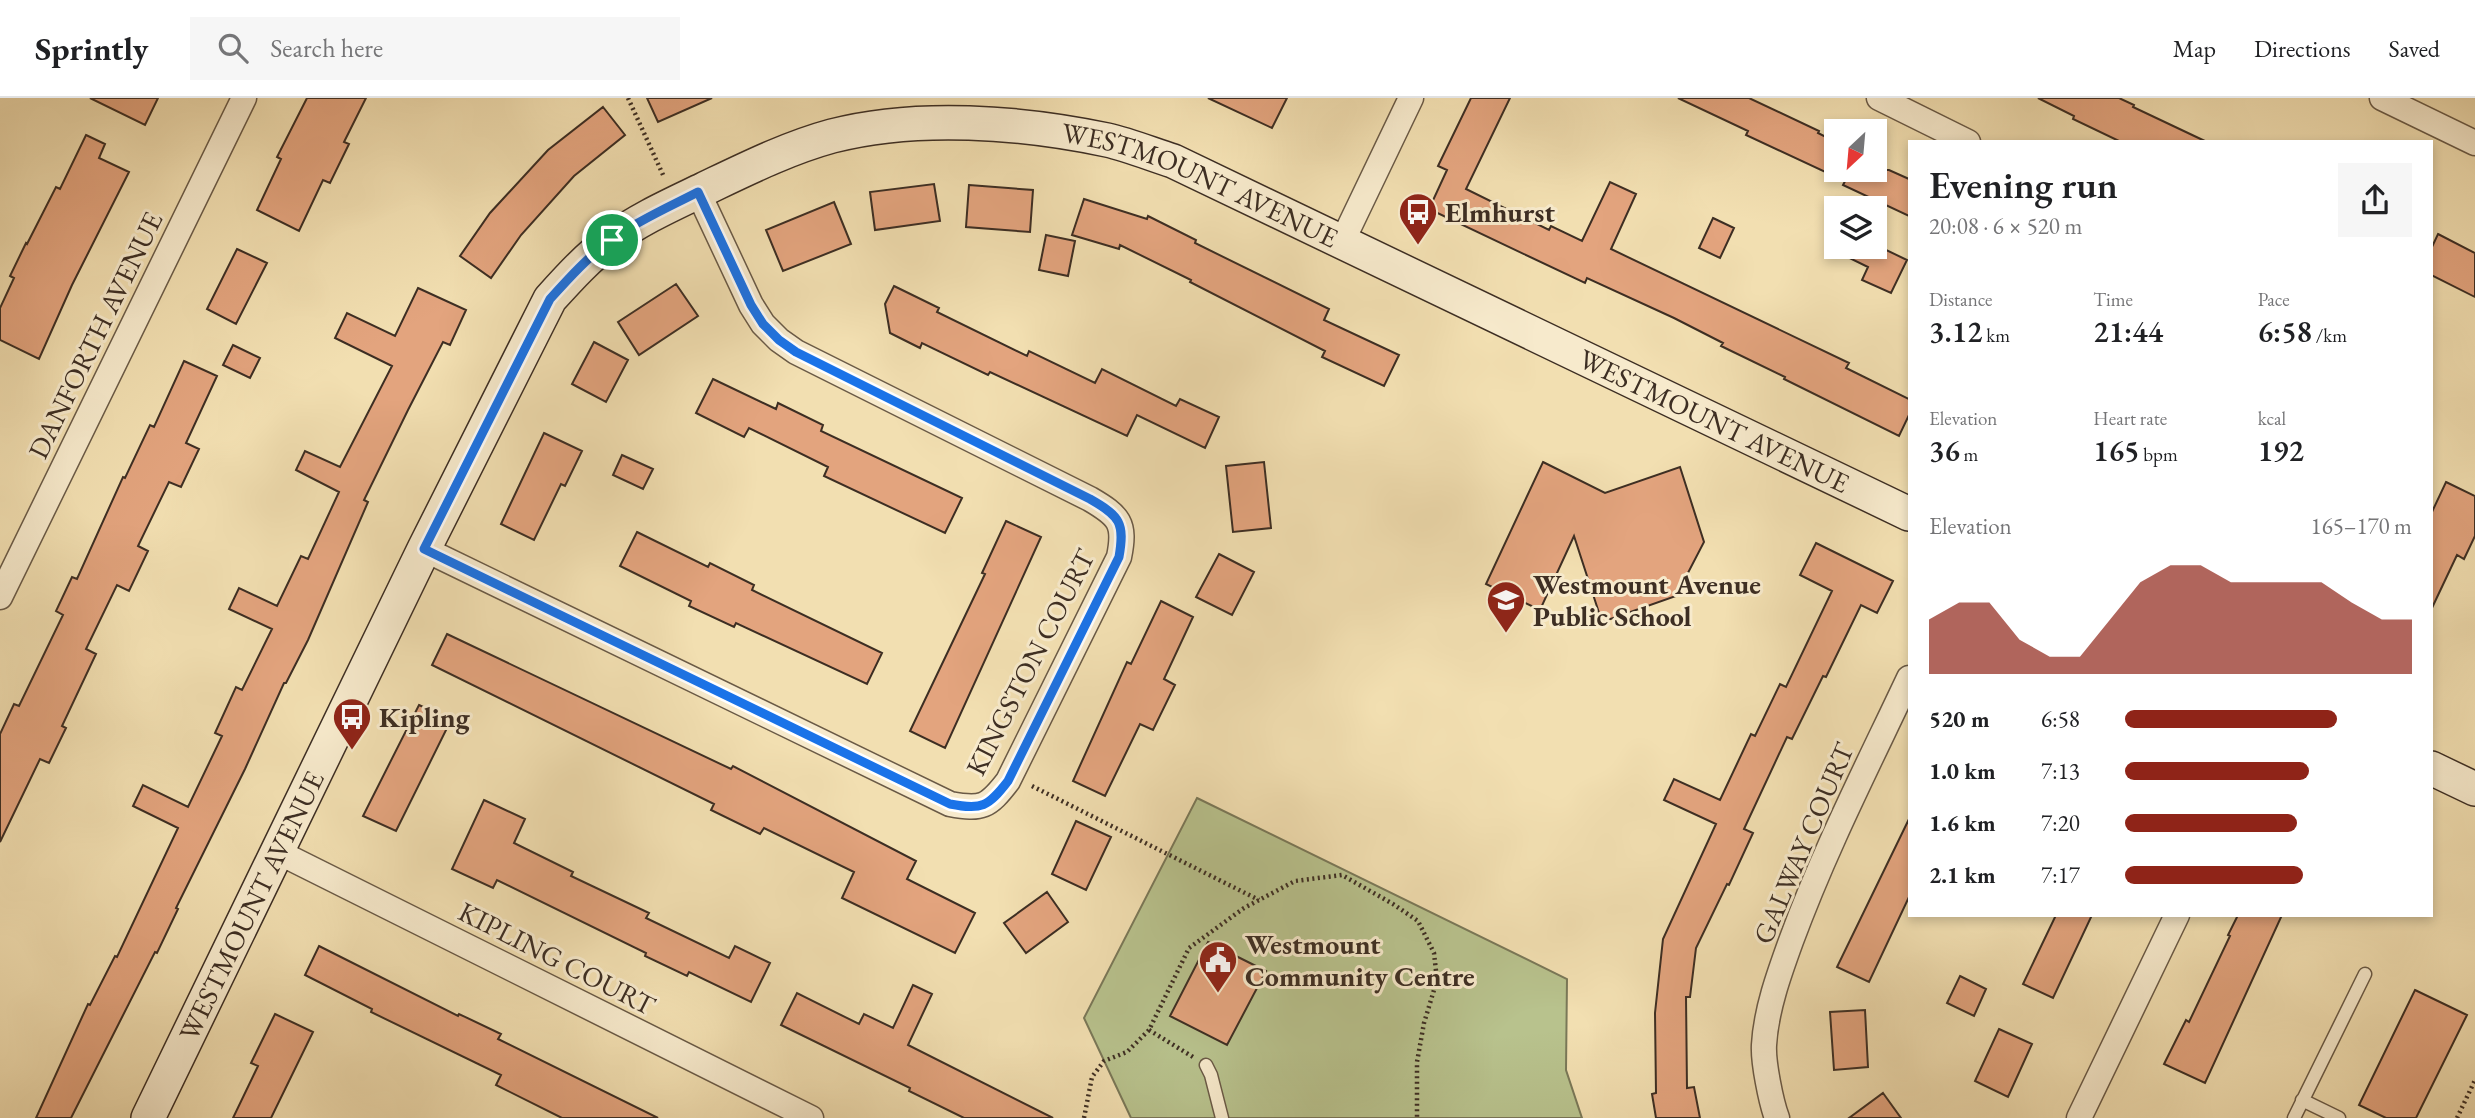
<!DOCTYPE html>
<html lang="en">
<head>
<meta charset="utf-8">
<style>
  :root { --surface:#fff; --page:#f6f6f6; --text:#202124; --muted:#757577; --line:#e0e0e0; --accent:#8f2418 }
  body { margin:0; font-family:"EB Garamond",serif; background:var(--page); color:var(--text); height:100vh; display:flex; flex-direction:column; font-size:26px; white-space:nowrap }
  * { box-sizing:border-box; margin:0 }
  p { font-size:23px; color:var(--muted) }
  .icon { flex:none; width:38px; height:38px; fill:none; stroke:currentColor; stroke-width:2; stroke-linecap:round; stroke-linejoin:round }
  .map { position:relative; flex:1; overflow:hidden }
  .drawer { position:absolute; left:1908px; top:42px; width:525px; height:777px; display:flex; flex-direction:column; background:var(--surface); border-radius:0px; box-shadow:0 4px 10px #0003 }
  .drawer>* { flex:none }
  .needle { width:46px; rotate:206deg }
  .controls { position:absolute; left:1824px; top:21px; display:grid; gap:14px }
  .controls a { display:grid; place-items:center; width:63px; height:63px; border-radius:0px; background:var(--surface); box-shadow:0 4px 10px #0003; font-size:35px }
  .pin { position:absolute; display:grid; place-items:center; width:60px; height:60px; color:#fff; margin:-30px; border:4px solid #fff; border-radius:50%; box-shadow:0 2px 7px #0007 }
  .round { display:grid; place-items:center; flex:none; width:74px; height:74px; border-radius:0px; background:var(--page) }
  .overview { display:flex; align-items:center; justify-content:space-between; height:119px; padding:0 21px }
  h1 { font-size:38px; font-weight:600; line-height:52px }
  .stats { display:grid; grid-template-columns:repeat(3,1fr); gap:10px; height:119px; padding:7px 21px }
  .stats div { display:grid; align-content:center }
  .stats b { font-size:30px; font-weight:600 }
  .stats small { font-size:19px; font-weight:400 }
  .stats p { font-size:19px }
  .chart { height:196px; padding:14px 21px }
  .chart p { display:flex; justify-content:space-between }
  .chart svg { width:100%; height:126px; margin-top:7px; fill:var(--accent); opacity:.7 }
  ul { padding:0 21px; list-style:none; font-size:23px }
  li { display:grid; grid-template-columns:112px 84px 1fr; align-items:center; height:52px }
  li i { height:18px; border-radius:9px; background:var(--accent) }
  header { display:flex; align-items:center; gap:42px; box-sizing:border-box; height:98px; padding:0 35px; background:var(--surface); border-bottom:2px solid var(--line) }
  header strong { font-size:33px }
  nav { display:flex; gap:38px; margin-inline-start:auto; font-size:24px }
  .search { width:490px; height:63px; background:var(--page); display:flex; align-items:center; gap:18px; box-sizing:border-box; padding:0 24px; border-radius:0px; color:var(--muted); font-size:26px }
  .map>svg:first-child { display:block }
  .green { fill:#b8c28d; stroke:#7a7858; stroke-width:2 }
  .building { fill:#e3a47e; stroke:#3d2e23; stroke-width:2 }
  .lines { fill:none; stroke-linecap:round; stroke-linejoin:round }
  .lane-casing { stroke:#6a5a46; stroke-width:15 }
  .street-casing { stroke:#6a5a46; stroke-width:27 }
  .secondary-casing { stroke:#3d2e23; stroke-width:36 }
  .path { stroke:#3d2e23; stroke-width:4.5; stroke-dasharray:2 3.5; stroke-linecap:butt }
  .lane { stroke:#f7eacc; stroke-width:12 }
  .street { stroke:#f7eacc; stroke-width:24 }
  .secondary { stroke:#f7eacc; stroke-width:33 }
  .route-casing { stroke:#fff; stroke-width:14 }
  .route { stroke:#1a73e8; stroke-width:9 }
  .labels { text-anchor:middle; dominant-baseline:central; stroke-width:6; stroke-linejoin:round; paint-order:stroke }
  .street-label { font-size:28px; fill:#3d2e23; stroke:#f7eacc }
  .poi-label { font-size:28px; font-weight:bold; fill:#3d2e23; stroke:#f7eacc; text-anchor:start }
</style>
</head>
<body>
<header>
<strong>Sprintly</strong>
<div class="search"><svg class="icon" aria-label="search" viewBox="0 0 24 24"><circle cx="10" cy="10" r="6"/><path d="M15 15l6 6"/></svg>Search here</div>
<nav><a>Map</a><a>Directions</a><a>Saved</a></nav>
</header>
<div class="map">
<svg width="2475" height="1020" viewBox="0 0 2475 1020">
  <rect width="100%" height="100%" fill="#f2dfb1"/>
  <filter id="stains"><feTurbulence type="fractalNoise" baseFrequency=".00286" numOctaves="4"/><feColorMatrix values="0 0 0 0 .2 0 0 0 0 .09 0 0 0 0 .02 0 0 0 .5 -.17"/></filter>
  <radialGradient id="worn" r=".72"><stop offset=".6" stop-color="#630" stop-opacity="0"/><stop offset="1" stop-color="#630" stop-opacity=".3"/></radialGradient>
  <path class="green" d="M1197 700 1567 881 1566 972 1582 1020H1131L1084 920Z"/>
  <path class="building" d="M90 0H158L145 27Z
    M307 0H366L344 44 349 46 330 85 323 82 299 133 257 112 281 61 277 59Z
    M647 0H712L658 24Z
    M1208 0H1287L1272 30Z
    M1471 0H1510L1466 91 1549 132 1551 128 1582 143 1610 84 1636 96 1611 151 1849 265 1846 270 1909 301V317L1899 338 1784 281 1785 279 1721 248 1723 245 1674 220 1587 180 1585 185 1429 111 1447 72 1438 68Z
    M1678 0H1749L1819 33 1818 35 1836 44V79L1746 37 1748 33Z
    M2038 0H2119L2134 7 2133 9 2207 44H2121L2073 21 2074 18Z
    M603 9 625 37 574 78 521 137 491 180 460 158 490 115 548 52Z
    M86 37 105 46 99 60 129 74 72 187 39 261 0 242V210L14 180 10 178 26 145 27 146 56 89 60 91Z
    M1851 72H1889L1909 81V118L1843 87Z
    M934 86 940 123 875 132 870 94Z
    M969 87 1033 92 1030 134 966 129Z
    M1084 101 1147 121 1148 118 1196 142 1195 145 1329 211 1324 222 1399 257 1384 288 1322 259 1325 253 1190 184 1191 182 1120 147 1119 151 1072 137Z
    M834 104 851 146 783 173 766 132Z
    M1713 120 1734 130 1720 160 1699 150Z
    M2438 136 2475 155V199L2431 177V151Z
    M1046 137 1075 143 1068 178 1039 172Z
    M1827 149H1880L1907 162 1891 195 1862 182 1868 169Z
    M237 151 267 165 236 226 207 211Z
    M676 186 698 218 639 257 618 224Z
    M894 188 939 210 937 214 1027 258 1029 253 1095 285 1102 271 1176 308 1180 301 1219 319 1205 350 1137 317 1127 338 990 274 988 277 922 245 920 250 890 235 885 206Z
    M418 190 466 212 450 247 443 244 408 312 364 402 368 404 308 542 286 585H284L245 671 176 810 178 811 157 855 155 854 71 1020H36L88 906 90 907 115 858 117 859 178 730 133 708 143 687 188 709 222 638 215 635 236 589 242 592 272 531 229 511 239 490 277 508 301 458 308 461 339 394 296 372 305 353 340 369 392 268 335 240 347 215 395 238Z
    M594 244 628 262 606 304 572 286Z
    M233 247 260 260 250 280 223 267Z
    M184 263 217 278 186 345 199 351 181 389 169 384 138 448 148 453 129 493 117 487 86 551 96 556 62 628 66 630 49 665 40 661 0 744V636L14 606 19 608 63 517 56 513 72 479 77 481 123 379 125 380 150 327 154 329Z
    M713 281 776 311 778 305 823 327 821 333 962 400 945 435 824 378 828 369 749 330 744 339 696 315Z
    M544 335 582 353 565 388 561 386 534 442 501 426Z
    M622 357 653 371 643 391 613 377Z
    M1264 364 1271 430 1233 434 1226 368Z
    M1543 364 1605 395 1680 369 1704 444 1676 498 1602 524 1574 438 1540 512 1486 486Z
    M2446 384 2475 398V438L2464 461 2457 457 2431 512V416Z
    M1006 423 1041 439 945 650 910 633 985 476 982 475Z
    M637 434 708 469 710 465 754 487 752 492 882 555 867 586 736 525 734 529 689 508 691 503 620 468Z
    M1816 445 1893 483 1877 515 1861 507 1826 579 1823 578 1792 641 1787 639 1744 731 1753 735 1729 787 1727 786 1696 850 1690 899H1686L1687 990 1694 989 1700 1020H1656L1652 996 1656 995 1655 915 1663 841 1716 726 1664 702 1674 681 1720 702 1751 636 1755 638 1780 586 1786 589 1832 493 1800 477Z
    M1219 456 1254 474 1232 517 1196 499Z
    M1161 503 1193 519 1164 581 1175 587 1153 632 1140 626 1105 698 1073 683 1127 564 1131 566Z
    M447 536 731 671 733 668 916 763 907 781 975 815 955 855 842 800 854 774 764 730 760 736 711 712 714 706 432 567Z
    M419 607 451 622 396 733 363 718Z
    M484 702 525 721 514 745 573 774 571 778 649 815 646 820 729 860 735 848 770 865 751 904 689 874 687 878 645 858 646 855 497 782 493 790 452 771Z
    M1909 721V799L1869 884 1837 869Z
    M1076 723 1111 739 1086 792 1052 776Z
    M1047 794 1068 824 1026 855 1004 825Z
    M2056 817H2092L2053 900 2023 886Z
    M2238 817H2282L2205 985 2164 966 2186 922 2189 924 2230 838 2228 837Z
    M1208 844 1266 873 1227 947 1170 918Z
    M319 848 458 918 459 916 501 936 498 941 658 1020H562L496 987 501 977 371 914 372 911 305 877Z
    M1960 878 1986 891 1974 918 1947 905Z
    M913 887 932 896 908 947 1053 1020H964L909 993 910 990 781 927 797 895 859 926 864 916 893 930Z
    M2415 892 2467 917 2416 1020H2386L2359 1007Z
    M1865 912 1868 969 1834 972 1830 914Z
    M275 916 313 934 271 1020H233L258 968 251 965Z
    M1999 931 2032 946 2008 999 1975 983Z
    M1883 995 1901 1020H1849Z"/>
  <g class="lines">
    <g class="lane-casing">
      <path id="lane" d="M1206 967 1211 977 1222 1020
        M2302 1002 2339 1020
        M2294 1020 2365 876"/>
    </g>
    <g class="street-casing">
      <path id="street" d="M1879 0 1968 44
        M2382 0 2475 45
        M1342 144 1411 0
        M424 451 950 706C982 712 988 709 1008 683L1119 459C1126 425 1119 418 1090 401L796 254 779 242 763 226 751 207 698 94
        M0 499 244 0
        M276 753 811 1020
        M1777 1020C1771 1004 1763 964 1764 947 1766 912 1779 876 1791 843 1824 753 1868 667 1909 580
        M2079 1020 2177 817"/>
    </g>
    <g class="secondary-casing">
      <g id="secondary">
        <path d="M2431 670 2475 691"/>
        <path id="s1" d="M148 1020 424 451 550 201C569 180 588 159 611 142 639 121 673 106 704 91 746 71 788 50 832 38 917 16 1021 24 1107 42 1129 47 1151 56 1173 63L1909 416"/>
      </g>
    </g>
    <path class="path" d="M628 0 664 79
      M1032 688 1259 802
      M1149 932 1193 959
      M1084 1020 1092 979 1104 963 1127 954 1149 932 1189 850 1244 810 1295 783 1342 777 1393 806 1418 823 1434 855 1437 882 1424 925 1417 964V1020
      M2457 1020 2475 982"/>
    <use href="#lane" class="lane"/>
    <use href="#street" class="street"/>
    <use href="#secondary" class="secondary"/>
  </g>
  <g class="lines">
    <g class="route-casing">
      <path id="route" d="M698 94 751 207 763 226 779 242 796 254 1090 401C1120 418 1125 425 1119 459L1008 683C988 709 982 712 950 706L424 451 550 201C569 180 589 158 612 141 639 122 669 109 698 94Z"/>
    </g>
    <use href="#route" class="route"/>
  </g>
  <defs>
    <g id="bus-pin" transform="scale(2.0125)"><path d="M0 17L-7.5 6A9.5 9.5 0 1 1 7.5 6Z" fill="#8f2418" stroke="#f7eacc"/><path d="M-5-6H5V4H4V6H2V4H-2V6H-4V4H-5ZM-3.5-4V0h7V-4ZM-3.5 1.2v1.5H-2V1.2ZM2 1.2v1.5H3.5V1.2Z" fill="#fff"/></g>
    <g id="school-pin" transform="scale(2.0125)"><path d="M0 17L-7.5 6A9.5 9.5 0 1 1 7.5 6Z" fill="#8f2418" stroke="#f7eacc"/><path d="M0-5L7-2L0 1L-7-2ZM-4 1L0 2.5L4 1V4Q0 6-4 4Z" fill="#fff"/></g>
    <g id="civic-pin" transform="scale(2.0125)"><path d="M0 17L-7.5 6A9.5 9.5 0 1 1 7.5 6Z" fill="#8f2418" stroke="#f7eacc"/><path d="M-.6-6.5H3V-4.5H.6V-3L4-1V1h2V6H-6V1h2V-1L-.6-3ZM-1.2 2.5V6h2.4V2.5Z" fill="#fff"/></g>
  </defs>
  <g fill-rule="evenodd">
    <use href="#bus-pin" x="1418" y="114"/>
    <use href="#school-pin" x="1506" y="502"/>
    <use href="#bus-pin" x="352" y="619"/>
    <use href="#civic-pin" x="1218" y="862"/>
  </g>
  <g class="labels">
    <g class="street-label">
      <text stroke="none"><textPath href="#s1" startOffset="1622">WESTMOUNT AVENUE</textPath></text>
      <text transform="translate(95 237) rotate(-64)">DANFORTH AVENUE</text>
      <text stroke="none"><textPath href="#s1" startOffset="2189">WESTMOUNT AVENUE</textPath></text>
      <text transform="translate(1030 564) rotate(-63)">KINGSTON COURT</text>
      <text transform="translate(1803 745) rotate(-67)">GALWAY COURT</text>
      <text stroke="none"><textPath href="#s1" startOffset="236">WESTMOUNT AVENUE</textPath></text>
      <text transform="translate(557 860) rotate(27)">KIPLING COURT</text>
    </g>
    <g class="poi-label">
      <text x="1445" y="114">Elmhurst</text>
      <text x="1533" y="486">Westmount Avenue<tspan x="1533" dy="32">Public School</tspan></text>
      <text x="379" y="619">Kipling</text>
      <text x="1245" y="846">Westmount<tspan x="1245" dy="32">Community Centre</tspan></text>
    </g>
  </g>
  <rect width="100%" height="100%" filter="url(#stains)"/>
  <rect width="100%" height="100%" fill="url(#worn)"/>
</svg>
<div class="controls">
<a><svg class="needle" viewBox="-14 -14 28 28"><path d="M0-13l5 13h-10z" fill="#e53935"/><path d="M0 13l5-13h-10z" fill="#757577"/></svg></a>
<a><svg class="icon" aria-label="layers" viewBox="0 0 24 24"><path d="M12 4l9 5-9 5-9-5zM3 14l9 5 9-5"/></svg></a>
</div>
<div class="pin" style="left:612px;top:142px;background:#1e9e55"><svg class="icon" aria-label="arrive" viewBox="0 0 24 24"><path d="M6 21V4h12l-3 4 3 4H6"/></svg></div>
<section class="drawer">
<div class="overview"><div><h1>Evening run</h1><p>20:08 · 6 × 520 m</p></div><a class="round"><svg class="icon" aria-label="share" viewBox="0 0 24 24"><path d="M12 15V3M7 8l5-5 5 5M5 13v7h14v-7"/></svg></a></div>
<div class="stats">
<div><p>Distance</p><b>3.12<small> km</small></b></div>
<div><p>Time</p><b>21:44</b></div>
<div><p>Pace</p><b>6:58<small> /km</small></b></div>
</div>
<div class="stats">
<div><p>Elevation</p><b>36<small> m</small></b></div>
<div><p>Heart rate</p><b>165<small> bpm</small></b></div>
<div><p>kcal</p><b>192</b></div>
</div>
<div class="chart"><p><span>Elevation</span>165–170 m</p>
<svg viewBox="0 0 160 44" preserveAspectRatio="none"><path d="M0 44V25L10 19L20 19L30 32L40 38L50 38L60 25L70 12L80 6L90 6L100 12L110 12L120 12L130 12L140 19L150 25L160 25V44z"/></svg>
</div>
<ul>
<li><b>520 m</b>6:58<i style="width:74%"></i></li>
<li><b>1.0 km</b>7:13<i style="width:64%"></i></li>
<li><b>1.6 km</b>7:20<i style="width:60%"></i></li>
<li><b>2.1 km</b>7:17<i style="width:62%"></i></li>
</ul>
</section>
</div>
</body>
</html>
